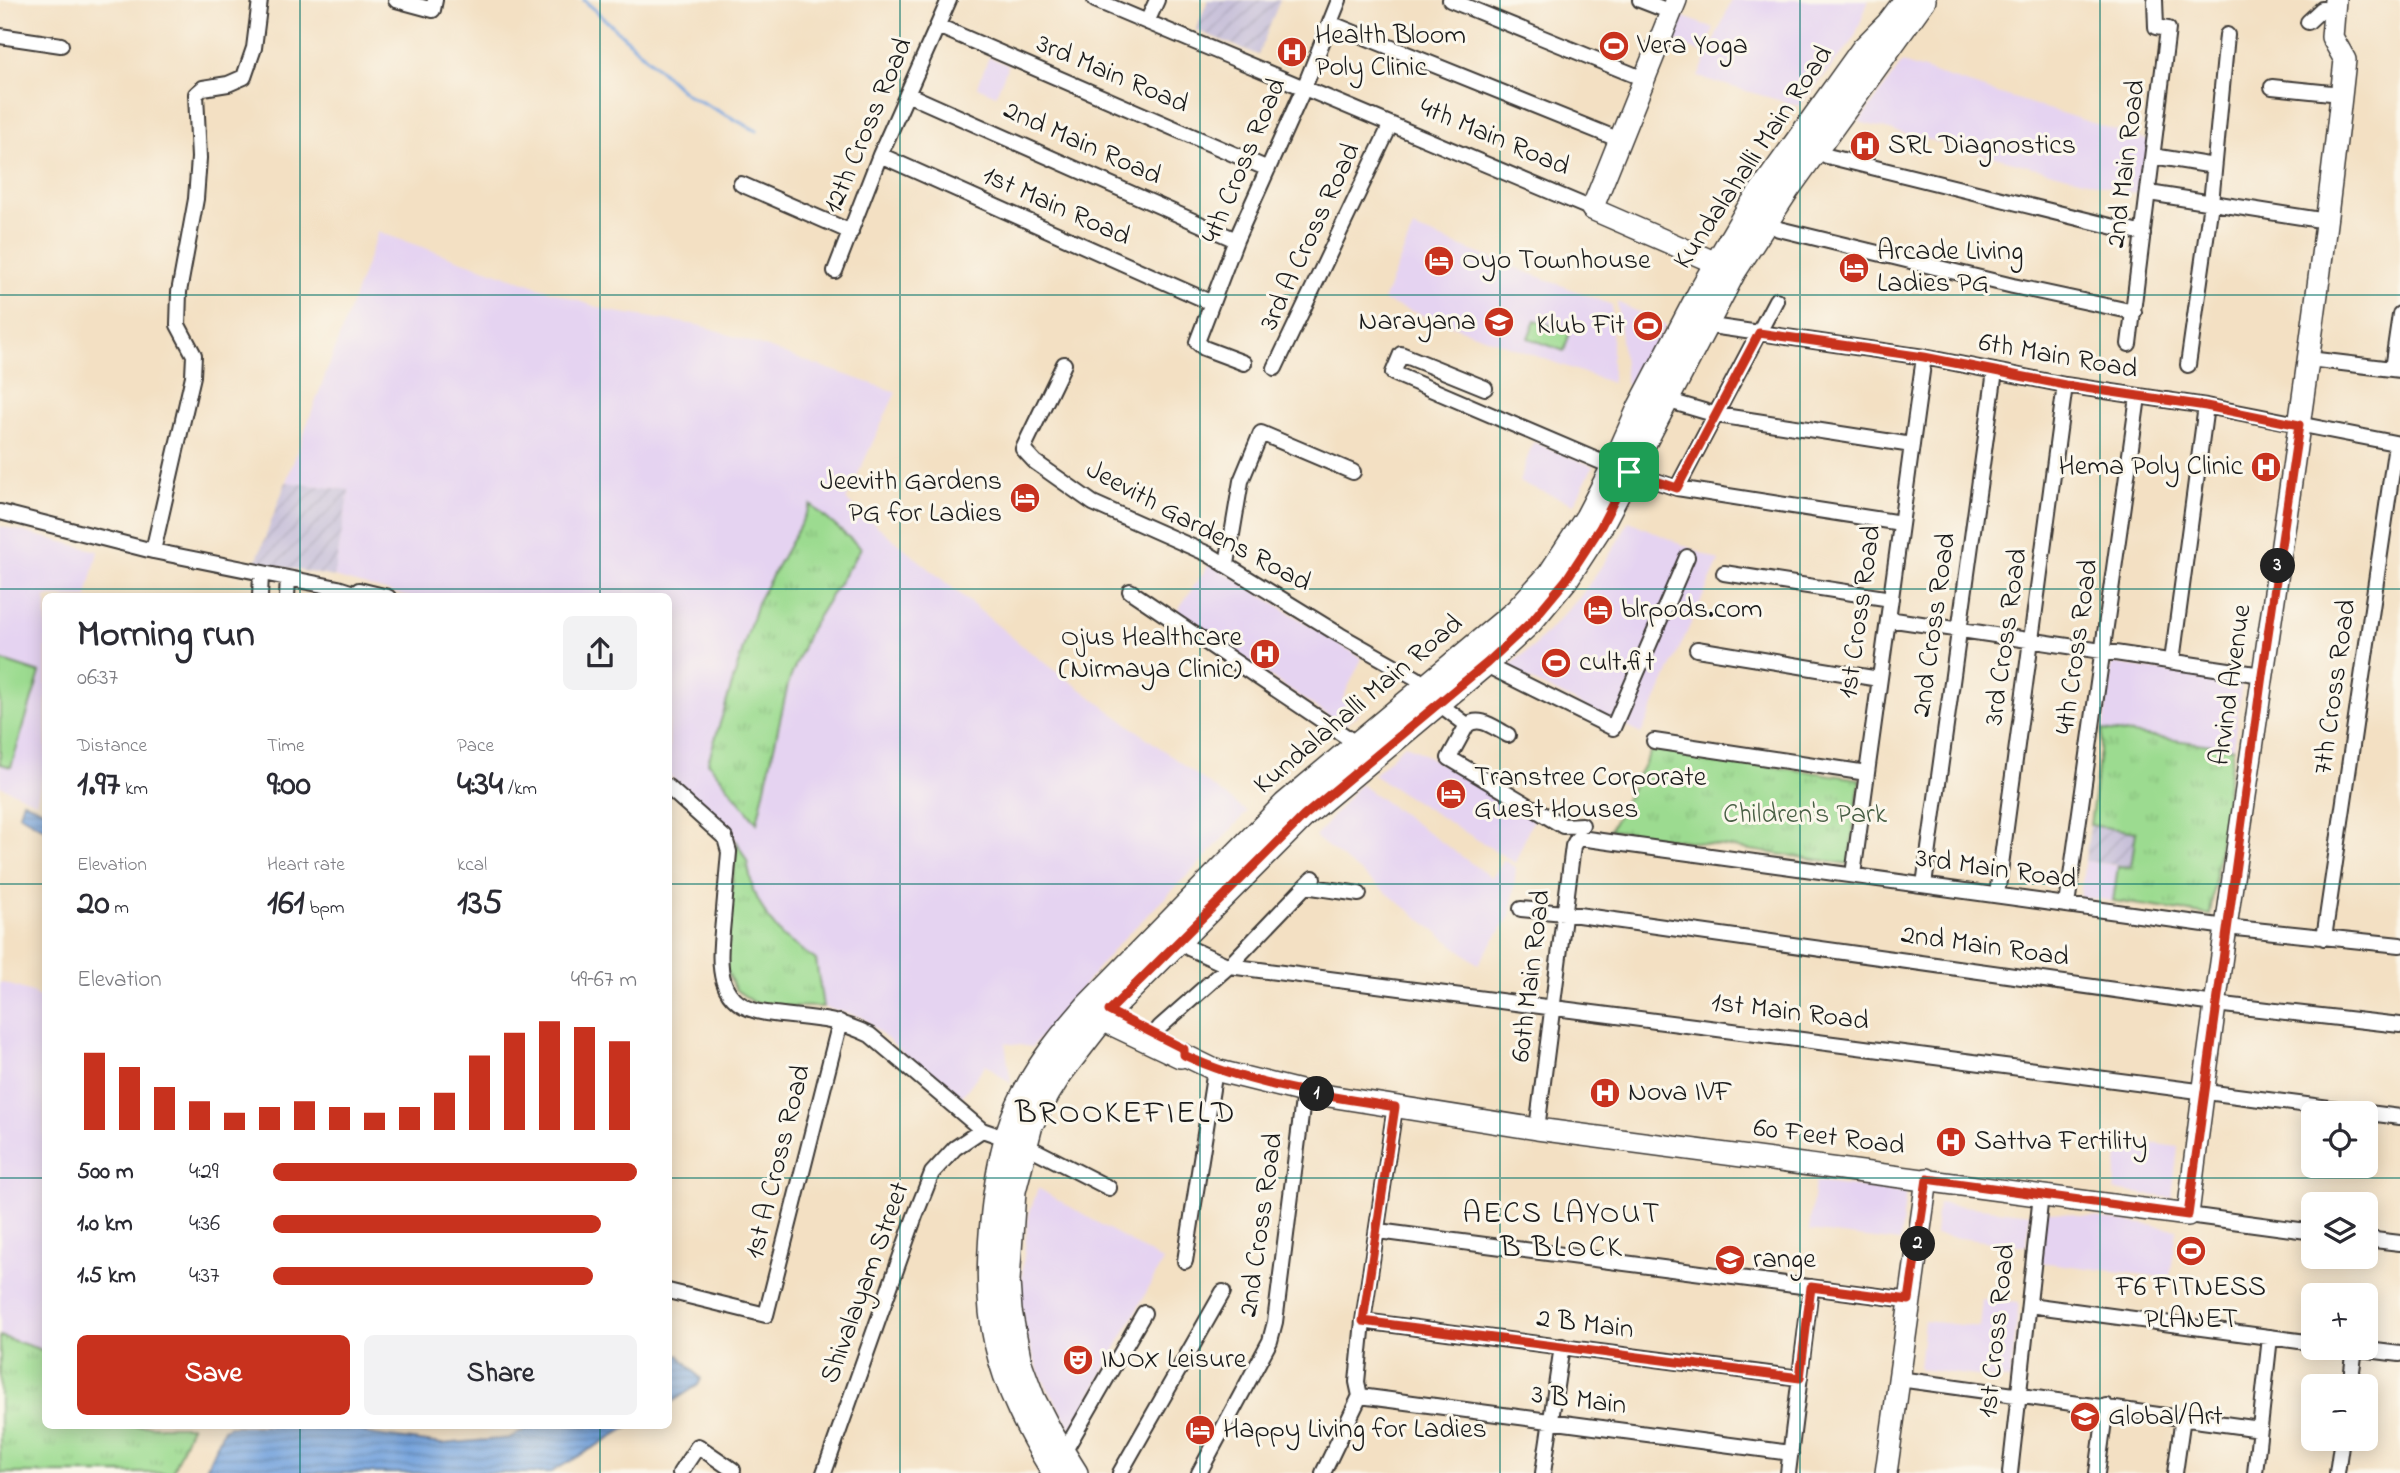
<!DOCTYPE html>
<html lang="en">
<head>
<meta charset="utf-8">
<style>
  :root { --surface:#fff; --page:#f2f2f3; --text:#2b2b33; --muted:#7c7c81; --accent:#c8321e }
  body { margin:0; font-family:"Indie Flower",sans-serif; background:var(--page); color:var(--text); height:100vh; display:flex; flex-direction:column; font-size:26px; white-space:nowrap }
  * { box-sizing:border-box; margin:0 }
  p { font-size:23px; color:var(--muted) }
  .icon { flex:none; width:38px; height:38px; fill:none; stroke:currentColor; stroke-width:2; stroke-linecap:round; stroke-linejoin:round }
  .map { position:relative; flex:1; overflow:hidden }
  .details { position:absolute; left:42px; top:593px; width:630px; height:836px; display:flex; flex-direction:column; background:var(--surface); border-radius:10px; box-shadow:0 4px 18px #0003 }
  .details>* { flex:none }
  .controls { position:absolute; left:2301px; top:1101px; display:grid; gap:14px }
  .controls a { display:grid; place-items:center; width:77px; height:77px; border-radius:10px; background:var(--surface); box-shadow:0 4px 18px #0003; font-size:35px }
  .pin { position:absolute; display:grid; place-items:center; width:60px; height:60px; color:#fff; margin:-30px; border-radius:14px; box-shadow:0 4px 10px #0006 }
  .km { position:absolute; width:35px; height:35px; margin:-18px; border-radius:50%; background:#222; color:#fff; font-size:19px; line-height:35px; text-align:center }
  .round { display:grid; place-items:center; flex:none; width:74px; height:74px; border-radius:10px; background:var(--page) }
  .overview { display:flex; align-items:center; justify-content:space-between; height:119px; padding:0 35px }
  h1 { font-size:38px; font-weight:800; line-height:52px }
  .figures { display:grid; grid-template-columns:repeat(3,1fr); gap:10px; height:119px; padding:7px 35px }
  .figures div { display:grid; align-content:center }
  .figures b { font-size:35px; font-weight:800 }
  .figures small { font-size:19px; font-weight:400 }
  .figures p { font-size:19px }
  .chart { height:196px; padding:14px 35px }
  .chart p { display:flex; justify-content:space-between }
  .chart svg { width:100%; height:126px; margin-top:7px; stroke:var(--accent); stroke-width:6 }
  .action { display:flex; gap:14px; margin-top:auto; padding:14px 35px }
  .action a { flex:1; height:80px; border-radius:10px; background:var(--accent); color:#fff; font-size:28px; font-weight:800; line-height:80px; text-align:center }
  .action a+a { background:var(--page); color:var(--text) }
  ul { padding:0 35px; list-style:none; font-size:23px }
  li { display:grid; grid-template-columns:112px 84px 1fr; align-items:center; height:52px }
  li i { height:18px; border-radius:9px; background:var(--accent) }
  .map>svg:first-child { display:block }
  .built { fill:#e5d3f1 }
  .industrial { fill:url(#industrial-furrows) }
  .grass { fill:url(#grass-tufts); stroke:#5c7c56; stroke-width:2 }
  .pitch { fill:#9cdb90; stroke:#5c7c56; stroke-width:2 }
  .water { fill:url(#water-rules); stroke:#48607c; stroke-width:2 }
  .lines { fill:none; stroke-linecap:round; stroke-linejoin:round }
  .stream { stroke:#74a3dd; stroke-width:3.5 }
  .street-casing { stroke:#3c3935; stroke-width:18 }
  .secondary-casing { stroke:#3c3935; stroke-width:24 }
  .primary-casing { stroke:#3c3935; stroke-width:26 }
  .street { stroke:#fff; stroke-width:14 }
  .secondary { stroke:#fff; stroke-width:21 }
  .primary { stroke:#fff; stroke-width:23 }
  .route-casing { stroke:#fff; stroke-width:14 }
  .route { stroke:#c8321e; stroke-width:9 }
  .grid { fill:none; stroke:#0f766e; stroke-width:2; stroke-opacity:0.55 }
  .labels { text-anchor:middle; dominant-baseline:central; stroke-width:6; stroke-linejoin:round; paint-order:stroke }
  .poi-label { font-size:28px; fill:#1c1c1c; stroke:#fbf7ec; text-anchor:start }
  .street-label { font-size:28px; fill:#1c1c1c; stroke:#fbf7ec }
  .park-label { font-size:28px; fill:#495f45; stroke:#fbf7ec }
  .neighbourhood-label { font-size:30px; letter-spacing:2px; fill:#1c1c1c; stroke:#fbf7ec }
  .quarter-label { font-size:32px; letter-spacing:2px; fill:#1c1c1c; stroke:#fbf7ec }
</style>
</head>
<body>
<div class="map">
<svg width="2400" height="1473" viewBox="0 0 2400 1473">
  <defs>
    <pattern id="industrial-furrows" width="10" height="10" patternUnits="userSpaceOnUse" patternTransform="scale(1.75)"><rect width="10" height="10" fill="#c7c0d9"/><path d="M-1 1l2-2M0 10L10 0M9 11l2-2" fill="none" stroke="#aaa4ba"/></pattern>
    <pattern id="grass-tufts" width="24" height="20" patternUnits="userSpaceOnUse" patternTransform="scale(1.75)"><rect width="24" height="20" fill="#9cdb90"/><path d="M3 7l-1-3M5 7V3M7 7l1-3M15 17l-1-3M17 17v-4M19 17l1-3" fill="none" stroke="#86bb7c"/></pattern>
    <pattern id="water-rules" width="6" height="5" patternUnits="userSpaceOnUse" patternTransform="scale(1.75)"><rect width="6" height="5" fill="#74a3dd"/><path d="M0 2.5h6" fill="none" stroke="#5e84b2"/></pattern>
  </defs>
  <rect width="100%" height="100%" fill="#fbf7ec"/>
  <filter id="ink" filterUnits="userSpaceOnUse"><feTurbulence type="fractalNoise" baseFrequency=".0143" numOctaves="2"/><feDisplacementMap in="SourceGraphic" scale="14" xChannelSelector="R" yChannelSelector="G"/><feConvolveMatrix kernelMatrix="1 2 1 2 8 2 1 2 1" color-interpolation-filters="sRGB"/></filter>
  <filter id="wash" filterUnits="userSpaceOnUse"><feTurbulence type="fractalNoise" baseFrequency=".00686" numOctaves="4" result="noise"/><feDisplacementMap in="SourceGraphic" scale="28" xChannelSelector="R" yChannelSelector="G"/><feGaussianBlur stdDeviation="1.57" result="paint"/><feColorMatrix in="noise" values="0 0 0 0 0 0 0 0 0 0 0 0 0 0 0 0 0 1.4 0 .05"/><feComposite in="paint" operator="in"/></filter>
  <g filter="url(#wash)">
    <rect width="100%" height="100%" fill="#f3e0c3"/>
    <path class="built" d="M1732 0H1869L1853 41 1799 106 1698 77Z
      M1677 14 1714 29 1704 54 1667 38Z
      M989 57 1008 65 996 95 977 87Z
      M1902 63 2150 141 2145 196 1859 122Z
      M1413 228 1612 305V383L1383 301Z
      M378 232 609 311 703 326 896 392 846 500 1025 648 1247 812 1202 861 1119 943 1032 1047 1005 1043 1011 1084 986 1064 958 1102 862 1017 823 1007 766 1006 753 1002 735 989 723 964 737 842 728 829 669 775 668 597H408L334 577 349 490 286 482Z
      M1617 302 1666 325 1634 389 1626 384Z
      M1533 442 1593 466 1574 504 1519 482Z
      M1629 521 1719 561 1641 734 1506 668 1533 647 1580 597 1612 551Z
      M0 526 98 551 87 597H46V764L36 802 0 786Z
      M1210 563 1362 658 1342 700 1360 712 1344 726 1175 614Z
      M2112 664 2242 682 2233 748 2103 730Z
      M1405 744 1535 814 1515 863 1373 775Z
      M1360 784 1492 878 1504 860 1516 868 1511 915 1478 964 1315 837Z
      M2085 861 2118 866 2113 901 2080 897Z
      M0 982 32 992 45 1002V1351L0 1336Z
      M2120 1139 2178 1147 2172 1198 2114 1190Z
      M1815 1182 1906 1193 1900 1242 1809 1231Z
      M1038 1188 1163 1261 1072 1431 1039 1373 1025 1333 1021 1298 1023 1263 1029 1215Z
      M1938 1203 2030 1214 2026 1246 1935 1235Z
      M2045 1210 2177 1229 2170 1278 2039 1262Z
      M1982 1299 2019 1303 2010 1380 1919 1369 1924 1321 1979 1327Z"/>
    <path class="industrial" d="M1208 0H1280L1258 55 1196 30Z
      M286 482 349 490 334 577 256 562Z
      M2090 825 2136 832 2131 867 2085 861Z"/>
    <path class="grass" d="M811 505 861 548 810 629 788 684 757 823 708 762 757 603Z
      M2103 730 2233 748 2210 915 2113 901 2118 866 2131 867 2136 832 2090 825Z
      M1652 749 1860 779 1849 864 1610 830Z
      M737 842 747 861 753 890 767 917 783 937 816 960 823 1007 766 1006 753 1002 735 989 723 961Z
      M0 1336 45 1351 46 1426H191L172 1473H0Z"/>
    <path class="pitch" d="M1535 320 1570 332 1564 351 1528 338Z
      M0 660 40 673 11 767 0 764Z"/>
    <path class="water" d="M23 801 45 811V829L19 814Z
      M679 1355 701 1379 698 1385 669 1404V1360Z
      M230 1426H349L369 1434 442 1444 509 1438 533 1426H630L550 1473H204L224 1429Z"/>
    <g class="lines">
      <path class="stream" d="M584 0 686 94 757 131"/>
    </g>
  </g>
  <g filter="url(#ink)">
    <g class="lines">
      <g class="street-casing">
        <path id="street" d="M396 0 433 10 435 0
          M1095 0 1592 209
          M1450 0 1644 79
          M1640 0 1671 12
          M1147 22 1157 0
          M2308 22 2322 9 2334 11
          M1330 23 1620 140
          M938 26 1268 169
          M0 36 61 45
          M2272 87 2341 94
          M907 94 1236 240
          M1816 149 1827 156 2143 234
          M880 155 1212 303
          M2153 156 2214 166
          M741 184 851 232
          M2149 193 2327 221
          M1766 222 1779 229 2013 286 2134 312
          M835 271 880 155 949 0
          M1706 322 1718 327 1924 357 2065 385 2206 406 2400 444
          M2129 344 2168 29 2156 27 2155 0
          M2309 359 2400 370
          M1244 363 1204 348 1197 342 1236 240 1304 88 1339 0
          M1064 364 1023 449 1035 462 1093 503 1208 554 1340 635 1416 678 1425 686
          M2188 365 2211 203 2227 35
          M1275 368 1390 126
          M2392 369 2400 314
          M1485 388 1401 354 1393 373 1613 467 1677 488 1901 523
          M1666 400 1717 415 1912 445
          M1677 488 1776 300
          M0 512 153 551 338 588 366 597
          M153 551 193 376 194 355 178 325 179 292 196 199 199 158 196 94 203 88 228 84 244 77 254 48 260 0
          M1227 564 1241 481 1261 433 1353 472
          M1724 573 1891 599
          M359 590 388 597
          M1130 591 1357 744
          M260 597 261 574
          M287 597 288 578
          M1888 619 2262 675
          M1697 649 1879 679
          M2172 661 2206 406
          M1487 663 1494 669 1613 728 1687 557
          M1438 703 1467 725
          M1508 735C1495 729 1481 715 1467 725L1449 758 1563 826 1582 825
          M1654 741 1867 773
          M668 787 725 838 729 852C727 875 725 898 723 921 719 963 713 1005 766 1013 807 1019 831 1016 870 1035L982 1130 1025 1145 1109 1188
          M1853 875 1924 357
          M1924 885 1995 371
          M1305 886 1359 894
          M1997 895 2065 385
          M2067 905 2138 397
          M1521 909 1564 913 2215 1004 2400 1025
          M2324 938 2396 444
          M1180 940 1189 948 1229 966 2400 1117
          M1148 1043 1160 1027 1229 966 1313 878
          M1537 1129 1573 846 1577 839H1587L2226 927 2400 945
          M2188 1215 2314 1232
          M1378 1231 1909 1300
          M2366 1239 2400 1243
          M1185 1261 1215 1070
          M668 1291 766 1315 840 1022
          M2029 1305 2314 1343
          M1363 1321 1800 1378
          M2351 1348 2400 1354
          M1899 1379 2260 1429
          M2350 1386 2355 1348
          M1360 1396 1791 1453
          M1360 1396 1357 1382 1363 1321 1395 1107
          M1063 1454 1144 1313
          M680 1473 698 1446 733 1470
          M824 1473 915 1216 932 1173 955 1148 982 1130
          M1120 1473 1223 1292
          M1199 1473 1270 1341 1275 1322 1304 1092
          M1323 1473 1360 1396
          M1543 1473 1562 1346
          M1788 1473 1811 1287
          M2010 1473 2041 1195
          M2097 1473 2106 1406
          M2175 1473 2183 1417
          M2255 1473 2270 1337
          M2337 1473 2342 1438"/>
      </g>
      <g class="secondary-casing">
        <path id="secondary" d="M1676 0 1592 209 1716 263
          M1102 1020 1180 1057 1184 1055 1215 1070 1304 1092 1537 1129 2188 1215C2234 829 2304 446 2345 60L2332 37 2335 0
          M1886 1473 1927 1179"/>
      </g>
      <g class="primary-casing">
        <path id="primary" d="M1054 1473C1029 1432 1006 1389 996 1343 982 1282 992 1175 1013 1117 1029 1076 1058 1039 1087 1006L1285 804 1516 611 1549 575 1587 517 1613 467 1640 406 1703 286 1747 211 1863 49 1888 24 1906 0
          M1076 1473 1051 1433 1033 1398 1020 1363 1010 1311 1008 1281 1014 1191 1031 1125 1049 1092 1061 1073 1109 1011 1304 816 1487 663 1531 622 1566 580 1600 528 1734 272 1788 189 1924 0"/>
      </g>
      <use href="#street" class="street"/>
      <use href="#secondary" class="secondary"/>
      <use href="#primary" class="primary"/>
    </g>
  </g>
  <g class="lines" filter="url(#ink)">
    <g class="route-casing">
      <path id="route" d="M1759 333 1924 357 2065 385 2206 406 2299 425 2262 675 2188 1215 1927 1179 1909 1300 1811 1287 1800 1378 1363 1321 1395 1107C1324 1095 1250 1086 1184 1055V1049L1109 1011 1304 816 1487 663 1531 622 1566 580 1581 557 1600 528 1629 472 1677 488Z"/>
    </g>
    <use href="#route" class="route"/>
  </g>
  <path class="grid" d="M300 0V597M600 0V597M900 0V1473M1200 0V1473M1500 0V1473M1800 0V1473M2100 0V1473M0 295H2400M0 589H2400M0 884H46M668 884H2400M0 1178H46M668 1178H2400M300 1426V1473M600 1426V1473"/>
  <defs>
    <g id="stadium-disc" transform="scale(1.575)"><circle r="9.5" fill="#c8321e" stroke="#fbf7ec"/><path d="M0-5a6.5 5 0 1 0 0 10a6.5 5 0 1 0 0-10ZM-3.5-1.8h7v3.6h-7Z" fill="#fff"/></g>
    <g id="hospital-disc" transform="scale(1.575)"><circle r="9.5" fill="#c8321e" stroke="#fbf7ec"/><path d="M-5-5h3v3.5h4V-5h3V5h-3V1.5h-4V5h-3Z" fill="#fff"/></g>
    <g id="hotel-disc" transform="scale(1.575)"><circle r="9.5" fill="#c8321e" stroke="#fbf7ec"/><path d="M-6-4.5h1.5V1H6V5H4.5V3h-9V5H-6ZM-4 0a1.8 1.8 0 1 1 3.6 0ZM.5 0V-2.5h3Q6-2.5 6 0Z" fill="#fff"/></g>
    <g id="school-disc" transform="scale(1.575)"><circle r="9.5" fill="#c8321e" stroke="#fbf7ec"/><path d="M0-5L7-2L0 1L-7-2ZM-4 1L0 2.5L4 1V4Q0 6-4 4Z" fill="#fff"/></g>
    <g id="theatre-disc" transform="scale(1.575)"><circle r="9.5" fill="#c8321e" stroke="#fbf7ec"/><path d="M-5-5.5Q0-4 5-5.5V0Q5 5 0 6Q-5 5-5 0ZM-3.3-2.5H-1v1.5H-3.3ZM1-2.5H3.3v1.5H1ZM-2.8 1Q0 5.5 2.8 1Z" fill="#fff"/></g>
  </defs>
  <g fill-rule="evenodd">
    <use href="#stadium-disc" x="1614" y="46"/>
    <use href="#hospital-disc" x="1292" y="52"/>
    <use href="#hospital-disc" x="1865" y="146"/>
    <use href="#hotel-disc" x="1439" y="261"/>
    <use href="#hotel-disc" x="1854" y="268"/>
    <use href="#school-disc" x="1499" y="322"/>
    <use href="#stadium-disc" x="1648" y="326"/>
    <use href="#hospital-disc" x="2266" y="467"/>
    <use href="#hotel-disc" x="1025" y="498"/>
    <use href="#hotel-disc" x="1598" y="610"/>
    <use href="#hospital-disc" x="1265" y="654"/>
    <use href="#stadium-disc" x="1556" y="663"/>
    <use href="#hotel-disc" x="1451" y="794"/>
    <use href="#hospital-disc" x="1605" y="1093"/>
    <use href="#hospital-disc" x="1951" y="1142"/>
    <use href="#stadium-disc" x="2191" y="1251"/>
    <use href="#school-disc" x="1730" y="1260"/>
    <use href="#theatre-disc" x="1078" y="1360"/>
    <use href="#school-disc" x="2085" y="1417"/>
    <use href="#hotel-disc" x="1200" y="1430"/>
  </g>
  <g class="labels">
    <g class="poi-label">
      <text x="1315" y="36">Health Bloom<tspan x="1315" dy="32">Poly Clinic</tspan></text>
      <text x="1637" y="46">Vera Yoga</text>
      <text x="1888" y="146">SRL Diagnostics</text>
      <text x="1877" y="252">Arcade Living<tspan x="1877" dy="32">Ladies PG</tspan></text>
      <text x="1462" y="261">Oyo Townhouse</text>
      <text x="1476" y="322" text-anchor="end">Narayana</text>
      <text x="1625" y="326" text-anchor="end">Klub Fit</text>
      <text x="2243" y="467" text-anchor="end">Hema Poly Clinic</text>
      <text x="1002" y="482" text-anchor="end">Jeevith Gardens<tspan x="1002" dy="32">PG for Ladies</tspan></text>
      <text x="1621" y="610">blrpods.com</text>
      <text x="1242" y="638" text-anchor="end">Ojus Healthcare<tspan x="1242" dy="32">(Nirmaya Clinic)</tspan></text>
      <text x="1579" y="663">cult.fit</text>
      <text x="1474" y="778">Transtree Corporate<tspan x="1474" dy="32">Guest Houses</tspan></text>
      <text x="1628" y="1093">Nova IVF</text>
      <text x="1974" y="1142">Sattva Fertility</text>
      <text x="1753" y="1260">range</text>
      <text x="2191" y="1288" text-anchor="middle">F6 FITNESS<tspan x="2191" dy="32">PLANET</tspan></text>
      <text x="1101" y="1360">INOX Leisure</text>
      <text x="2108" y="1417">Global/Art</text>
      <text x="1223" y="1430">Happy Living for Ladies</text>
    </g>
    <g class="street-label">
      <text transform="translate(1112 75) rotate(23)">3rd Main Road</text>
      <text transform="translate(869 126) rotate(-67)">12th Cross Road</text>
      <text transform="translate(1494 138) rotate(23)">4th Main Road</text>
      <text transform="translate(1082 144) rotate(24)">2nd Main Road</text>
      <text transform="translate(1754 158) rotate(-56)">Kundalahalli Main Road</text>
      <text transform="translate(1245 161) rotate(-67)">4th Cross Road</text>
      <text transform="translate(2127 164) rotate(-83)">2nd Main Road</text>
      <text transform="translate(1056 207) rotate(24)">1st Main Road</text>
      <text transform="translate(1311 237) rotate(-65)">3rd A Cross Road</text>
      <text transform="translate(2058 357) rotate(10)">6th Main Road</text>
      <text transform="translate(1198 527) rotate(28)">Jeevith Gardens Road</text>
      <text transform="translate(1861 612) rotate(-82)">1st Cross Road</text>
      <text transform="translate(1935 625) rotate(-82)">2nd Cross Road</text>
      <text transform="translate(2007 637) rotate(-82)">3rd Cross Road</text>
      <text transform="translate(2078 647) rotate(-82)">4th Cross Road</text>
      <text transform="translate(2232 685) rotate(-82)">Arvind Avenue</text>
      <text transform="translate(2336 687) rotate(-82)">7th Cross Road</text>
      <text transform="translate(1359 705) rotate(-40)">Kundalahalli Main Road</text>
      <text transform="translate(1996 870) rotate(8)">3rd Main Road</text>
      <text transform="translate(1985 947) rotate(8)">2nd Main Road</text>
      <text transform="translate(1532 976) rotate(-83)">60th Main Road</text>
      <text transform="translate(1790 1013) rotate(7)">1st Main Road</text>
      <text transform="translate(1829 1138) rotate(7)">60 Feet Road</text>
      <text transform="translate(779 1162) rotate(-76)">1st A Cross Road</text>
      <text transform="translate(1262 1225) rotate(-82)">2nd Cross Road</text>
      <text transform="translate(866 1283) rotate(-70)">Shivalayam Street</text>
      <text transform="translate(1585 1325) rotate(7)">2 B Main</text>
      <text transform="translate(1998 1331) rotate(-84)">1st Cross Road</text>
      <text transform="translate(1579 1401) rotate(7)">3 B Main</text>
    </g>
    <g class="park-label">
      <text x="1805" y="815">Children's Park</text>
    </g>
    <g class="neighbourhood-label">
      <text x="1562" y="1215">AECS LAYOUT<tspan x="1562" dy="34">B BLOCK</tspan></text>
    </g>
    <g class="quarter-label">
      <text x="1126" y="1114">BROOKEFIELD</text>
    </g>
  </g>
</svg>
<div class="controls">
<a><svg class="icon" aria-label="locate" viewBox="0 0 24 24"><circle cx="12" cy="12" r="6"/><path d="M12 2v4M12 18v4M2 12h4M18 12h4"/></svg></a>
<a><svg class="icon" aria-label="layers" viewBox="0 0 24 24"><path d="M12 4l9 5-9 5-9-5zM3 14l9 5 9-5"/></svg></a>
<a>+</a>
<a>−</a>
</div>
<div class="pin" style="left:1629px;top:472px;background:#1e9e55"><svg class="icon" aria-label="arrive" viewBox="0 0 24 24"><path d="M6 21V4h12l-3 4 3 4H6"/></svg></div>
<b class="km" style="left:1317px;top:1094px">1</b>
<b class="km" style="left:1918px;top:1244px">2</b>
<b class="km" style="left:2278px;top:566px">3</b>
<section class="details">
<div class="overview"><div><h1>Morning run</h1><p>06:37</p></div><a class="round"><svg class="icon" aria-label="share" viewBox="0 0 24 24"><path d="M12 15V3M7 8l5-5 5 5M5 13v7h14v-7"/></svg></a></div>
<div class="figures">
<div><p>Distance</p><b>1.97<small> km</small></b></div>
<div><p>Time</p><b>9:00</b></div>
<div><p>Pace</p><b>4:34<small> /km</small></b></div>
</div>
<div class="figures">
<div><p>Elevation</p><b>20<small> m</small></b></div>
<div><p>Heart rate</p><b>161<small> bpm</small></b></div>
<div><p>kcal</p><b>135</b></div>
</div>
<div class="chart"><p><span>Elevation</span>49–67 m</p>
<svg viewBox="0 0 160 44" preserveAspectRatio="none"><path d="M5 44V17M15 44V22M25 44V29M35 44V34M45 44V38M55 44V36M65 44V34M75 44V36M85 44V38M95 44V36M105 44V31M115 44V18M125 44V10M135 44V6M145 44V8M155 44V13"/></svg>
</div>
<ul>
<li><b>500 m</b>4:29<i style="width:100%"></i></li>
<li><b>1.0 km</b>4:36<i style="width:90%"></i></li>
<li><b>1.5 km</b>4:37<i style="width:88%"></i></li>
</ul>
<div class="action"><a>Save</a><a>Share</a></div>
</section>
</div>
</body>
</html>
